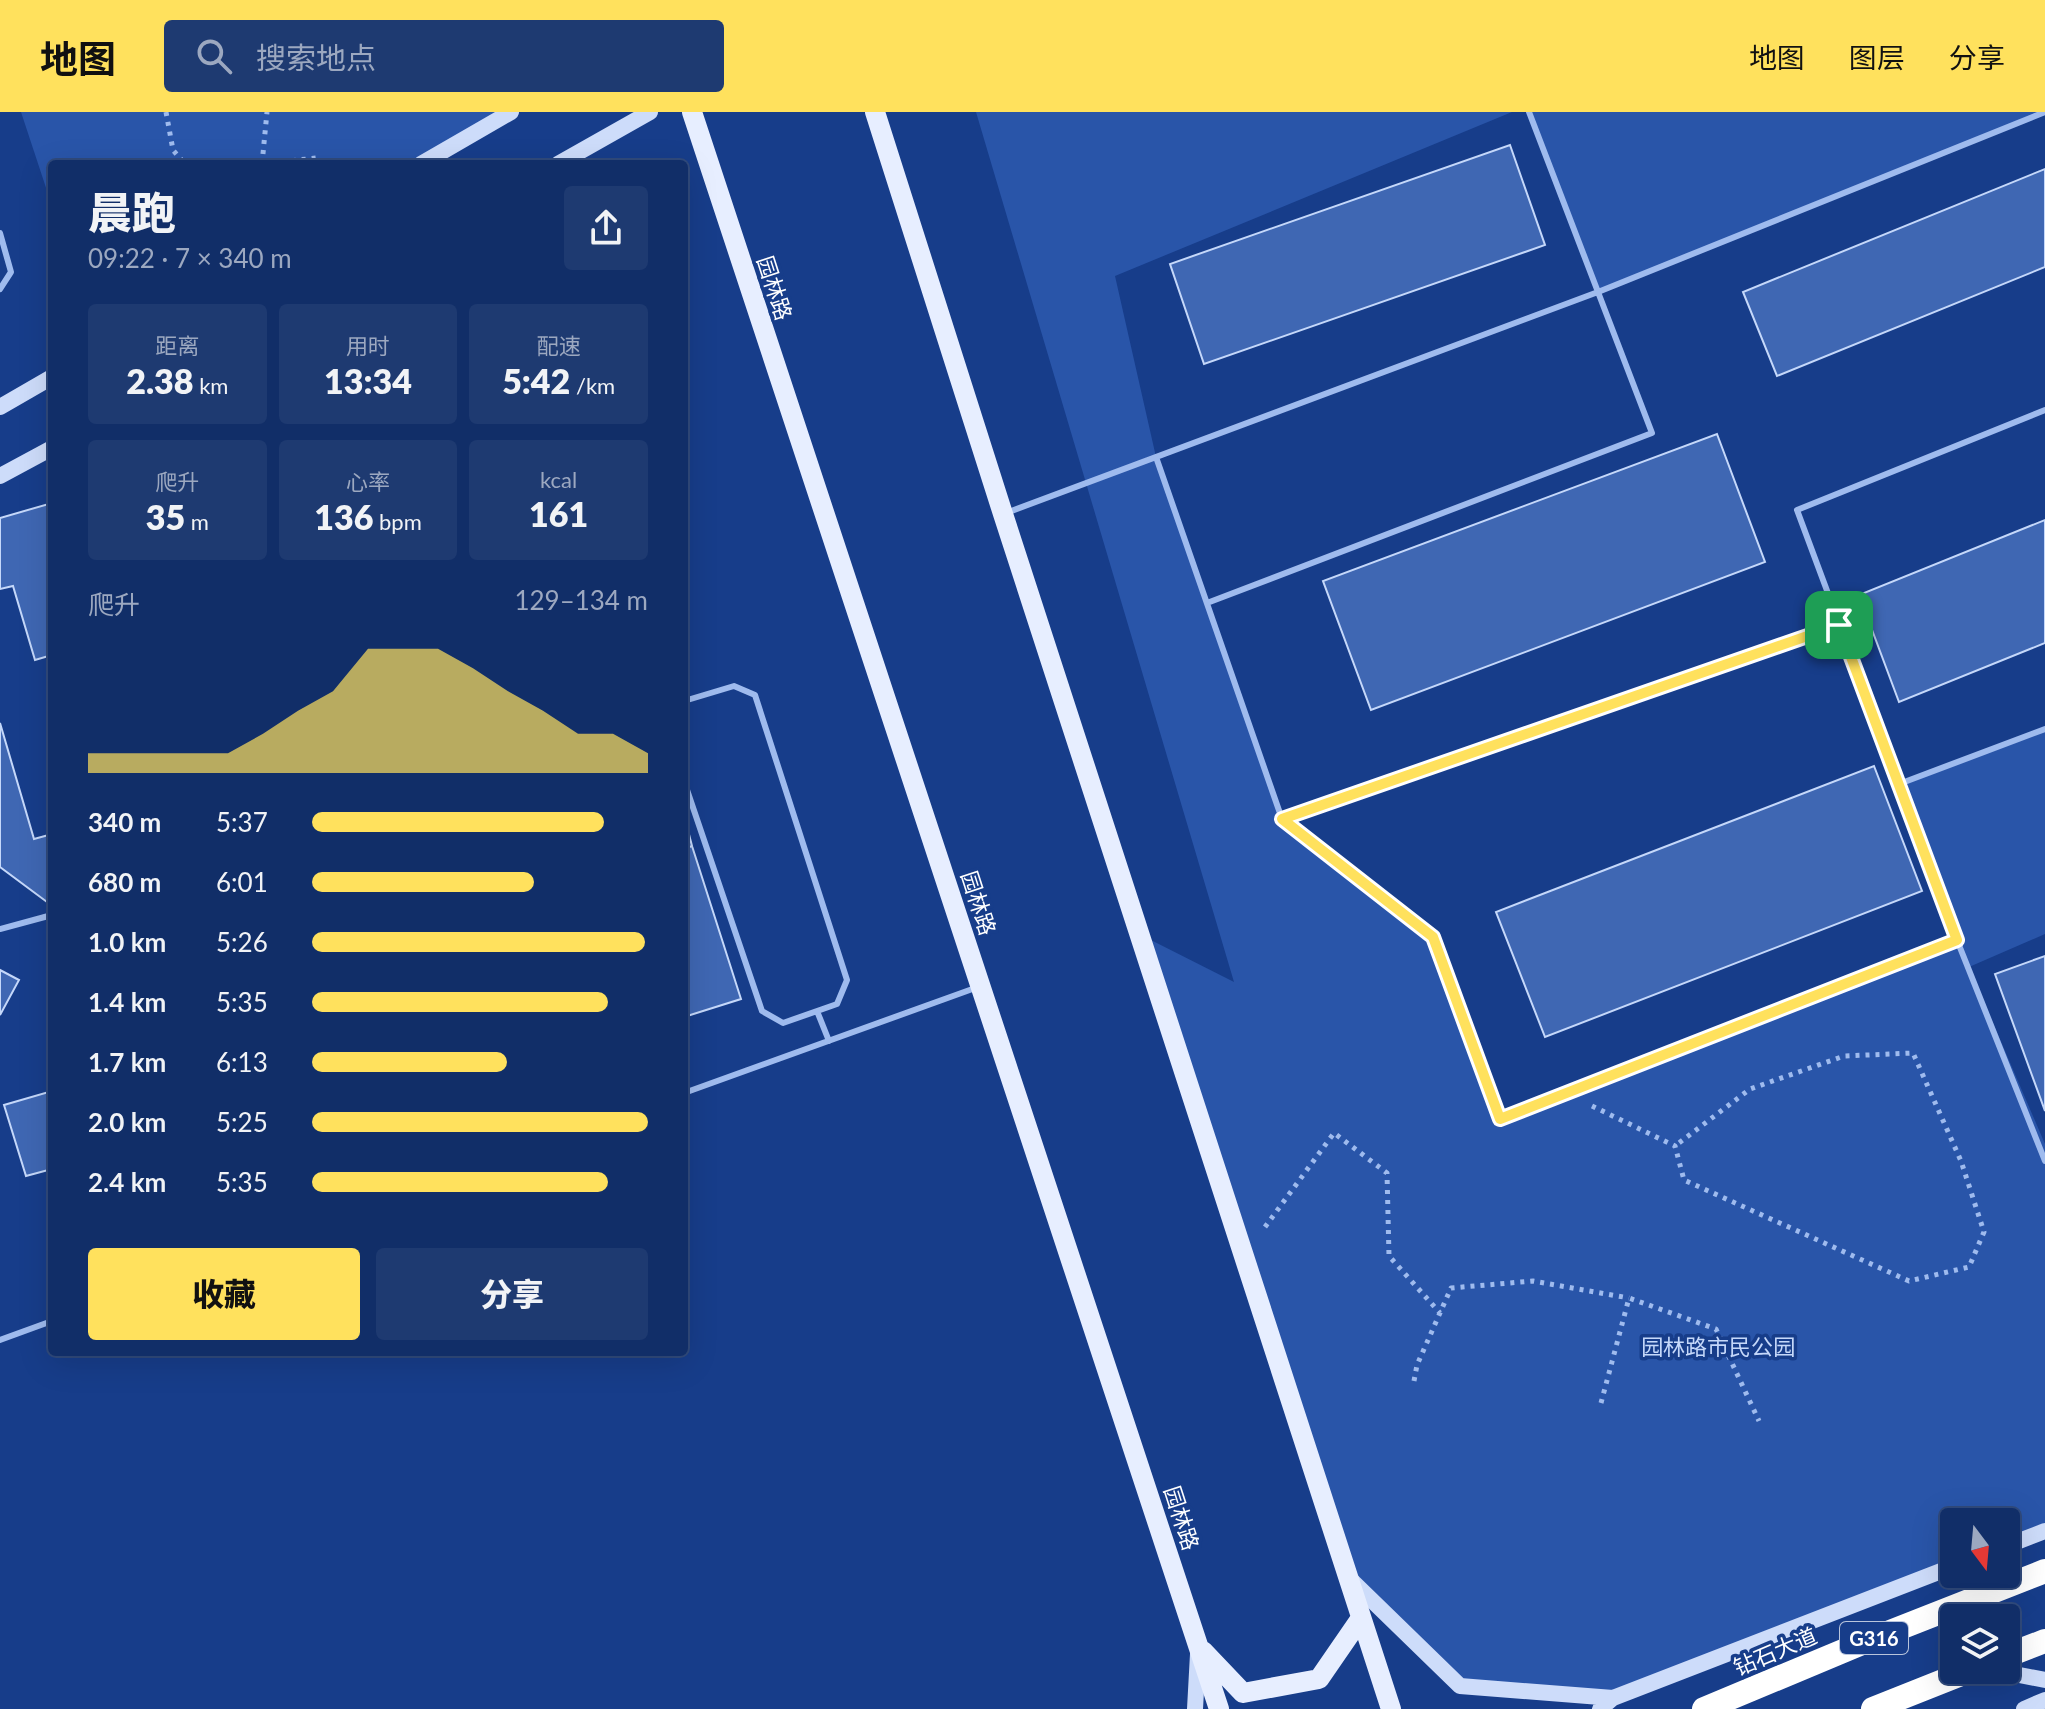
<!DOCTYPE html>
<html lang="zh">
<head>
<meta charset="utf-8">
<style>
  :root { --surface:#112e68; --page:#1e3a71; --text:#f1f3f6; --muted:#9ca8c0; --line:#304a7c; --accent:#ffe15d }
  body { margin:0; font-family:Lato,"Noto Sans SC",sans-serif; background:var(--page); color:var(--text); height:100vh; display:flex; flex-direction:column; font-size:30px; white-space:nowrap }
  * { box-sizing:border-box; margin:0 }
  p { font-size:26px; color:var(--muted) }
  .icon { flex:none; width:44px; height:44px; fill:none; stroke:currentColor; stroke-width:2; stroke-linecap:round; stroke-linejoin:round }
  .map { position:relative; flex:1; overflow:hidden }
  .panel { position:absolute; left:48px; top:48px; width:640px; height:1196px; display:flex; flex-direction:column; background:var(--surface); border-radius:8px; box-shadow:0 8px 32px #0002,0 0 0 2px var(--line) }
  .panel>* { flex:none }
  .needle { width:52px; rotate:164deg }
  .fabs { position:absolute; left:1940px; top:1396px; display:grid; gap:16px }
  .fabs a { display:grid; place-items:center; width:80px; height:80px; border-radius:8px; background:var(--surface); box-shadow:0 8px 32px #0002,0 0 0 2px var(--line); font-size:40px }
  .pin { position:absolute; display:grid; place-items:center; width:68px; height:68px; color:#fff; margin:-34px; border-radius:16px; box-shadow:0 4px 12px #0006 }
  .round { display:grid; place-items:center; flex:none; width:84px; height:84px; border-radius:8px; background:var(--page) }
  .summary { display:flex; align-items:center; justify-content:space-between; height:136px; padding:0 40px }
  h1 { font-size:44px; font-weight:800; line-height:60px }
  .metrics { display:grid; grid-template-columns:repeat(3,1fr); gap:12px; height:136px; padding:8px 40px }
  .metrics div { display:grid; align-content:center; border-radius:8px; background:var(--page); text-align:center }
  .metrics b { font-size:34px; font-weight:800 }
  .metrics small { font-size:22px; font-weight:400 }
  .metrics p { font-size:22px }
  .chart { height:224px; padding:16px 40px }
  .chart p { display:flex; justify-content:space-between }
  .chart svg { width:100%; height:144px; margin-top:8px; fill:var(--accent); opacity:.7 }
  .primary-button { display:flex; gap:16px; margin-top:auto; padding:16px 40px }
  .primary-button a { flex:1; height:92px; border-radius:8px; background:var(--accent); color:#111; font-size:32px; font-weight:800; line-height:92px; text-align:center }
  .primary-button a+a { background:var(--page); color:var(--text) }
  ul { padding:0 40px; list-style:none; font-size:26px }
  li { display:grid; grid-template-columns:128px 96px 1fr; align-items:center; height:60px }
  li i { height:20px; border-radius:10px; background:var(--accent) }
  header { display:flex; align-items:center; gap:48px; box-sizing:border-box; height:112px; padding:0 40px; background:var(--accent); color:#111 }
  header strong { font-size:38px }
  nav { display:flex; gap:44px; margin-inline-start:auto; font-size:28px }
  .search { width:560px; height:72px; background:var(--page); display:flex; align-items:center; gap:20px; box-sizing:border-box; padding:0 28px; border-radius:8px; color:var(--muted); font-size:30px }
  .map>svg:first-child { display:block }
  .green { fill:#2955a9 }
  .building { fill:#3f67b3; stroke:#c5d8fa; stroke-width:2 }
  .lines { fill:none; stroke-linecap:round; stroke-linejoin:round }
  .path { stroke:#9fbbee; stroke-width:5; stroke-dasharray:4 6; stroke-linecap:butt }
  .lane { stroke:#9fbbee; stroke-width:6 }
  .secondary { stroke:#cddcfa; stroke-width:16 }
  .primary { stroke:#e7eeff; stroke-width:20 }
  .highway { stroke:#fff; stroke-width:24 }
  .route-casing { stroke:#fff; stroke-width:16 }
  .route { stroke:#ffe15d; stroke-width:10 }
  .labels { text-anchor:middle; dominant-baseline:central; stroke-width:7; stroke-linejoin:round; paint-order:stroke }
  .shield { fill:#173d8a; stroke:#b9c5dc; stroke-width:2 }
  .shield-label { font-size:20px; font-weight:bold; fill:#fff }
  .street-label { font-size:22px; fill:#fff; stroke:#173d8a }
  .park-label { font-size:22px; fill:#c5d8fa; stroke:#173d8a }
</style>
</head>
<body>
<header>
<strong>地图</strong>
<div class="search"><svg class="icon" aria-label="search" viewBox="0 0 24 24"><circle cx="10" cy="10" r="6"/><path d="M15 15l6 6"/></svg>搜索地点</div>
<nav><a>地图</a><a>图层</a><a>分享</a></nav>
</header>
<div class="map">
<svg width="2045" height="1597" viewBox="0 0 2045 1597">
  <rect width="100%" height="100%" fill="#173d8a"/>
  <path class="green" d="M21 0H511L421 52H52V94Z
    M976 0H1512L1115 164 1156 345 1282 707 1423 817 1500 1007 1956 828 1899 672 2045 617V822L1969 855 2045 1032V1419L2006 1434V1410H1954V1454L1613 1586 1460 1574 1348 1466 1139 822 1234 870Z
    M1529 0H2045L1598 180Z"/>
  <path class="building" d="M1510 33 1545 133 1204 252 1170 152Z
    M2045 57V155L1777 264 1743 180Z
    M1717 322 1765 450 1371 598 1323 469Z
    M52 391V543L35 548 13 474 0 477V406Z
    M2045 408V531L1899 590 1859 483Z
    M0 611 34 727 52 722V789L47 790 0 755Z
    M1874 654 1922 779 1545 925 1496 800Z
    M684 703 692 734 684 737Z
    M692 734 741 887 684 905V737Z
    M2045 844V999L1995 862Z
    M0 858 19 868 0 903Z
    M52 979V1057L26 1064 4 993Z"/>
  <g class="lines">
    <path class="path" d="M166 0 173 38 185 52
      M262 52 316 46 324 52
      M262 52 267 0
      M1592 994 1675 1034 1684 1068 1909 1169 1969 1155 1984 1120 1961 1049 1913 941 1844 944 1750 977 1675 1034
      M1265 1115 1334 1021 1387 1061 1389 1144 1440 1201
      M1414 1269 1417 1253 1451 1176 1533 1169 1629 1186
      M1601 1291 1629 1186 1716 1217 1759 1309"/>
    <path class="lane" d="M1529 0 1598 180 2045 0
      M0 121 11 160 0 177
      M1156 345 1282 707 1433 825 1500 1007 1957 828 1797 398 2045 298
      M1006 401 1598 180 1652 321 1207 491
      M684 589 734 574 755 583 847 868 837 892 783 911 762 899 684 669
      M1899 672 2045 617
      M1282 707 1839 513
      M0 817 52 803
      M1957 828 2045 1049
      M817 899 829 929
      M684 981 978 875
      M0 1228 52 1209"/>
    <path class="secondary" d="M421 52 511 0
      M558 52 650 0
      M0 295 52 265
      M0 364 52 336
      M2006 1434 2045 1419
      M1350 1467 1460 1574 1613 1586
      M1994 1558 2045 1568
      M1195 1597 1198 1542
      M1600 1597 1613 1586 1954 1454
      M2024 1597 2045 1588"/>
    <path class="primary" d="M692 0 1219 1597
      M875 0 1003 402 1391 1597
      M1203 1539 1243 1581 1319 1567 1361 1506"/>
    <path class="highway" d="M2006 1544 2045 1529
      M1704 1597 1867 1529 2045 1459
      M1873 1597 1971 1558"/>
  </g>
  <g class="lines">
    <g class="route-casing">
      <path id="route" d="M1839 513 1957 828 1500 1007 1433 825 1282 707Z"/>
    </g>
    <use href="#route" class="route"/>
  </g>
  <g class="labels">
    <rect class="shield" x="1840" y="1510" width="68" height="32" rx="6"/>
    <g class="shield-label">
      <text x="1874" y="1526">G316</text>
    </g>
    <g class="street-label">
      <text transform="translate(775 176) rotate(72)">园林路</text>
      <text transform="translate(979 791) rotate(72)">园林路</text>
      <text transform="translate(1182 1406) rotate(72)">园林路</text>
      <text transform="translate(1775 1539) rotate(-23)">钻石大道</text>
    </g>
    <g class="park-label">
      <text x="1718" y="1234">园林路市民公园</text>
    </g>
  </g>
</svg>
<div class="fabs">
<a><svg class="needle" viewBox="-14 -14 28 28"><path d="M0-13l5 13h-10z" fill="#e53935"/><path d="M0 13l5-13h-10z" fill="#9ca8c0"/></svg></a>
<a><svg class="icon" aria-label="layers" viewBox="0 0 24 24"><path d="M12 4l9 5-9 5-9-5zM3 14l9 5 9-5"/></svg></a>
</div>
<div class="pin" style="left:1839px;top:513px;background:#1e9e55"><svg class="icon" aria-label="arrive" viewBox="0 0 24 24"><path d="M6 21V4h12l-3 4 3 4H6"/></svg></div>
<section class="panel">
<div class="summary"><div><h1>晨跑</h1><p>09:22 · 7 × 340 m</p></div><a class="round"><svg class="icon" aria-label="share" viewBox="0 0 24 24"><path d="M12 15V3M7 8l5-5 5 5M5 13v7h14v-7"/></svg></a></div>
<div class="metrics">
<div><p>距离</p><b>2.38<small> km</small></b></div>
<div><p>用时</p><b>13:34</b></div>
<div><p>配速</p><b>5:42<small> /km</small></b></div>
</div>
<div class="metrics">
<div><p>爬升</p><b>35<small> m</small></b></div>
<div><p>心率</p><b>136<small> bpm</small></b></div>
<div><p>kcal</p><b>161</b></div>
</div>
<div class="chart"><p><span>爬升</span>129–134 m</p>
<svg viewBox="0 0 160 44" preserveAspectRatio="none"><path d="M0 44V38L10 38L20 38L30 38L40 38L50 32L60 25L70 19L80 6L90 6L100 6L110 12L120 19L130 25L140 32L150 32L160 38V44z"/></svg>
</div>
<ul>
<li><b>340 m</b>5:37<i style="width:87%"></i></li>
<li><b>680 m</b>6:01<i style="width:66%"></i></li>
<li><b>1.0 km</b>5:26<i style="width:99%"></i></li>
<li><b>1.4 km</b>5:35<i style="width:88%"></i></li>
<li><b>1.7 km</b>6:13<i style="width:58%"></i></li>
<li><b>2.0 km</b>5:25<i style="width:100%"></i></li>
<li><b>2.4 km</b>5:35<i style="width:88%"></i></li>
</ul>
<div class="primary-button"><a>收藏</a><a>分享</a></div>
</section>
</div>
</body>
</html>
